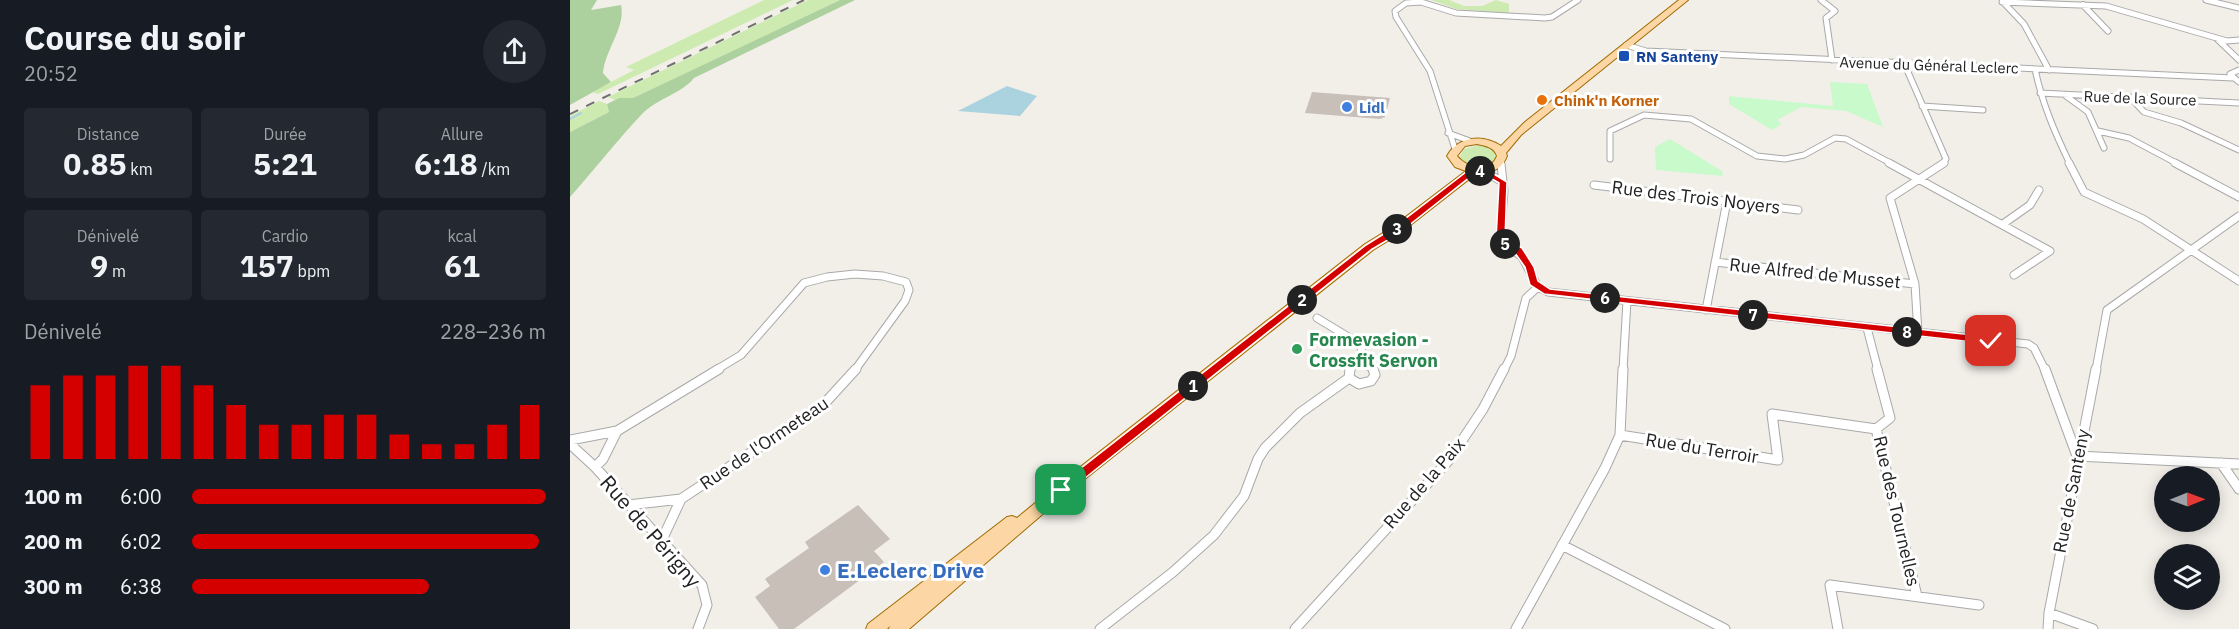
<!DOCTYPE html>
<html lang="fr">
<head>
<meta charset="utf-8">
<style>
  :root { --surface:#171b24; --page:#242831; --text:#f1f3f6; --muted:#9ea1a6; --accent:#d40000 }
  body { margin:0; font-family:"IBM Plex Sans",sans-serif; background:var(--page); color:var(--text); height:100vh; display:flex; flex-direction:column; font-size:22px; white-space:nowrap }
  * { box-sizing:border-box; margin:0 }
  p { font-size:20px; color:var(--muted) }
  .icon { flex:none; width:33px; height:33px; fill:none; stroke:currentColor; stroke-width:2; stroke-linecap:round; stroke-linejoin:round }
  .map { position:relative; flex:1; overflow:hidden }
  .side { display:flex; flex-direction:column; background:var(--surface); width:570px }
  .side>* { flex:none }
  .needle { width:39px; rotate:89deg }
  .controls { position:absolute; left:1584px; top:466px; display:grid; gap:12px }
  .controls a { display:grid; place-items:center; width:66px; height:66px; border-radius:50%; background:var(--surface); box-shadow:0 3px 15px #0003; font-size:30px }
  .pin { position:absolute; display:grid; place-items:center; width:51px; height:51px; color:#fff; margin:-26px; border-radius:12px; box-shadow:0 3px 9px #0006 }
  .km { position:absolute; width:30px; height:30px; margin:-15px; border-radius:50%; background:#222; color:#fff; font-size:16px; line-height:30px; text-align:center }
  .round { display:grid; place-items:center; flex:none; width:63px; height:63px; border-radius:32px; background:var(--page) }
  .overview { display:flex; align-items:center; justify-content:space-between; height:102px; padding:0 24px }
  h1 { font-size:33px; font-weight:700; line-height:45px }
  .metrics { display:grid; grid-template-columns:repeat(3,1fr); gap:9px; height:102px; padding:6px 24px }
  .metrics div { display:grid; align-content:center; border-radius:6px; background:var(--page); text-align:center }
  .metrics b { font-size:30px; font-weight:700 }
  .metrics small { font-size:16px; font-weight:400 }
  .metrics p { font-size:16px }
  .chart { height:168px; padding:12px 24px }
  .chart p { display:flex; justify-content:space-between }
  .chart svg { width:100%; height:108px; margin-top:6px; stroke:var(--accent); stroke-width:6 }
  ul { padding:0 24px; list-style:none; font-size:20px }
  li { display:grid; grid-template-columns:96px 72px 1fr; align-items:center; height:45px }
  li i { height:15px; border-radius:8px; background:var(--accent) }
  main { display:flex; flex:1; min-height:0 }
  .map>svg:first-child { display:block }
  .grass { fill:#cdebb0 }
  .forest { fill:#add19e }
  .park { fill:#c8facc }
  .water { fill:#aad3df }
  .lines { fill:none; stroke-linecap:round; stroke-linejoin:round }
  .stream { stroke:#aad3df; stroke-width:2 }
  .building { fill:#c7bfb8 }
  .minor-far2-casing { stroke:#a9a9a9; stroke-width:7 }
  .minor-far1-casing { stroke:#a9a9a9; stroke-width:9 }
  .minor-casing { stroke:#a9a9a9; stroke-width:11 }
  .primary-casing { stroke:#a06b00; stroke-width:2 }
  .minor-far2 { stroke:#fff; stroke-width:5 }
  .minor-far1 { stroke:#fff; stroke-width:7 }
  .minor { stroke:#fff; stroke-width:9 }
  .primary { fill:#fcd6a4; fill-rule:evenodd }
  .rail { stroke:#707070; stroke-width:2; stroke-dasharray:9 9; stroke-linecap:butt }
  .route { fill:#d40000; stroke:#fff; stroke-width:1.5 }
  .transit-dot { fill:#1a4fb4; stroke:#fff; stroke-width:2 }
  .food-dot { fill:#e8710a; stroke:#fff; stroke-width:2 }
  .shop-dot { fill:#3f7fe0; stroke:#fff; stroke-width:2 }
  .leisure-dot { fill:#2e9e5b; stroke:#fff; stroke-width:2 }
  .labels { text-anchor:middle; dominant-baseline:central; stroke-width:6; stroke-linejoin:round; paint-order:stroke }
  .far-transit-label { font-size:15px; font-weight:bold; fill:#164399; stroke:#fff; text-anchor:start }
  .far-street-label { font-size:15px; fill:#222; stroke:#fff }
  .far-food-label { font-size:15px; font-weight:bold; fill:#c56008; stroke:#fff; text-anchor:start }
  .far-shop-label { font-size:15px; font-weight:bold; fill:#366cbe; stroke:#fff; text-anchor:start }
  .street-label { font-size:18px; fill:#222; stroke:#fff }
  .leisure-label { font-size:18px; font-weight:bold; fill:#27864d; stroke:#fff; text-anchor:start }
  .near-street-label { font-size:21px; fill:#222; stroke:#fff }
  .near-shop-label { font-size:21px; font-weight:bold; fill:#366cbe; stroke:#fff; text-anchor:start }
</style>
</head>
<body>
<main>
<section class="side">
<div class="overview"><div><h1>Course du soir</h1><p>20:52</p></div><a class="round"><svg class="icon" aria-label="share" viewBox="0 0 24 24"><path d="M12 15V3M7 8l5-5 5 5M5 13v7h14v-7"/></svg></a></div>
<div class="metrics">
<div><p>Distance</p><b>0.85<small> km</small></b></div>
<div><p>Durée</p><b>5:21</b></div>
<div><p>Allure</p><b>6:18<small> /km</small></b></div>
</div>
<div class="metrics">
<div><p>Dénivelé</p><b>9<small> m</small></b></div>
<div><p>Cardio</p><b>157<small> bpm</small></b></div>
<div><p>kcal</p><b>61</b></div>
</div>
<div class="chart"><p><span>Dénivelé</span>228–236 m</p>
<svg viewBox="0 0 160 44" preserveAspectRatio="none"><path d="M5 44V14M15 44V10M25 44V10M35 44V6M45 44V6M55 44V14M65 44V22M75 44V30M85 44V30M95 44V26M105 44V26M115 44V34M125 44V38M135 44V38M145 44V30M155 44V22"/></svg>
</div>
<ul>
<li><b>100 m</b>6:00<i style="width:100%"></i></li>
<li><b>200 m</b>6:02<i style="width:98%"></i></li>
<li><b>300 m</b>6:38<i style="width:67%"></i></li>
</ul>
</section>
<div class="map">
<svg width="1669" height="629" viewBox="0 0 1669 629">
  <rect width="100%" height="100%" fill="#f2efe9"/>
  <path class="grass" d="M194 0H223L28 94 22 92 64 70 56 67Z
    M238 0H270L63 98H49L45 100 38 97Z
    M861 0H879L894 6H912L926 0 939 4V13L886 9Z
    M29 101 37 104 39 112 0 132V116Z
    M910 145 925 151 926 159C917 170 901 169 891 159L890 156 894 149Z"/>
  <path class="forest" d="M0 0H27L21 10 51 5C56 27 35 50 33 73L41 82 0 105Z
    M270 0H285L124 78C112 93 89 98 74 112 48 139 25 169 0 197V132L39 112 37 104 49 98H63Z"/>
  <path class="park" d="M1260 82 1297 84 1313 127 1276 111 1231 107 1207 120 1212 124 1202 130 1159 104V96L1263 106Z
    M1100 139 1152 171 1153 176 1086 170 1085 147Z"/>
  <path class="water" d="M437 86 467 96 450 116 388 111Z"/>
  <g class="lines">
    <path class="stream" d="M0 119 11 113"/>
  </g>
  <path class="building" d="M742 92 820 98 815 117 810 119 735 113Z
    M288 505 320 539 304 551 314 562 224 629H209L185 597 200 586 195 579 239 548 235 542Z"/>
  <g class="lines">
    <g class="minor-far2-casing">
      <path id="minor-far2" d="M1251 0 1265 11 1256 18 1262 60
        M1636 0 1669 8
        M1432 2 1536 6 1657 41 1669 40
        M1433 2 1454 24 1479 70
        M1513 5 1538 31
        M1646 38 1669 60
        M1056 45 1076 51 1663 78
        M1334 63 1376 159 1372 164
        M1465 69C1472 103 1485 133 1500 164
        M1669 70 1660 74 1669 82
        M1470 93 1669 103
        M1496 96 1518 112 1534 148
        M1560 97 1574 112 1611 123 1669 150
        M1352 106 1413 110
        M1528 131 1559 138 1608 164
        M878 133 900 141
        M885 149 860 71 826 17 825 11 836 3 851 2 886 13 975 18 982 17 1008 0
        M1040 159V131L1074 115 1121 119 1187 156 1215 159 1234 155 1265 138 1276 139 1322 164"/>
    </g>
    <g class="minor-far1-casing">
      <path id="minor-far1" d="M1319 163 1480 251 1444 275
        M1499 163 1514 192 1573 219 1669 281
        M1605 163 1669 197
        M931 164 934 191 930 240 952 257 968 287
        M914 171 933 182
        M1024 185 1228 210
        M1433 224 1460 205 1469 190
        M1145 262 1345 284
        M968 287 978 292 1458 344 1464 348 1475 370
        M1136 310 1157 201
        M747 318 790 344 793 355 792 364
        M1297 328 1308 370
        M1348 333 1345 284 1320 198 1374 163
        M146 370 171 355 234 283 257 277 285 274 313 276 336 282 339 290 335 301 285 370
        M780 370C786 361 797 364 804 370
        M934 370 941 356 956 298 968 287
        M1053 370 1057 301
        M1526 370 1537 310 1669 216"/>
    </g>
    <g class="minor-casing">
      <path id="minor" d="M780 369 779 378 789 384 801 381 805 375 803 369
        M1307 369 1320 418 1306 429 1347 596
        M1475 369 1507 456
        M1050 435 1208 460 1202 414 1306 429
        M0 440 47 431 149 369
        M0 444 25 467 132 585 137 605 128 629
        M1507 456 1669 464
        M1651 463 1669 489
        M25 467 33 459 47 431
        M58 505 111 499 254 404 286 369
        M91 542 111 499
        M992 545 1155 629
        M1479 613 1523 629
        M530 629 603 572 644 535 674 496 688 459 695 448 730 413 779 378
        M725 629 879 460 913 409 934 369
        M946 629 1035 468 1050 435 1053 369
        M1268 629 1260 585 1409 605
        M1478 629 1479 613 1526 369"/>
    </g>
    <g class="primary-casing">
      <path id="primary" d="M1109 0H1118L951 135 936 153 937 156C932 169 921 174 907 173L829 234 803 250 496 494 339 629H319L320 626 317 629H296L298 624 437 517 442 516 447 518 486 486 795 244 821 228 896 171 885 167 877 156C888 136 913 134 931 146L955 122ZM907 144C916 146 924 147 927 156 920 174 897 168 887 156L895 146Z"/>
    </g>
    <use href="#minor-far2" class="minor-far2"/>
    <use href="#minor-far1" class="minor-far1"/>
    <use href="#minor" class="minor"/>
    <use href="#primary" class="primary"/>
    <path class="rail" d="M0 114 234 0"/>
  </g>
  <path class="route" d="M914 168 937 182 935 239 952 248 964 267 968 281 980 289 1421 337 1426 341 1421 344 974 294 960 285 955 267 945 253 936 249 926 240 929 183 912 173H905L828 234 802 249 495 494H487V487L796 245 822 229 900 169Z"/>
  <rect class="transit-dot" x="1048" y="50" width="12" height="12" rx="3"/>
  <circle class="food-dot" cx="972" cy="100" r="6"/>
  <g class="shop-dot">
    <circle cx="777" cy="107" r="6"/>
    <circle cx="255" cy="570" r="6"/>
  </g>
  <circle class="leisure-dot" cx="727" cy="349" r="6"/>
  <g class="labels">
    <g class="far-transit-label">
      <text x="1066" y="56">RN Santeny</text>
    </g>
    <g class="far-street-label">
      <text transform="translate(1359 65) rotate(2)">Avenue du Général Leclerc</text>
      <text transform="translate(1570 98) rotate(2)">Rue de la Source</text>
    </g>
    <g class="far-food-label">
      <text x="984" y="100">Chink'n Korner</text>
    </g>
    <g class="far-shop-label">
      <text x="789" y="107">Lidl</text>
    </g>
    <g class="street-label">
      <text transform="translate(1126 197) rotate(7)">Rue des Trois Noyers</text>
      <text transform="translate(1245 273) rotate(6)">Rue Alfred de Musset</text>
      <text transform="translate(194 443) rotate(-34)">Rue de l'Ormeteau</text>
      <text transform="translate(1132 448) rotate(9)">Rue du Terroir</text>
      <text transform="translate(854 483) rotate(-49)">Rue de la Paix</text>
      <text transform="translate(1501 491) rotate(-79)">Rue de Santeny</text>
      <text transform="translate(1327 511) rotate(77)">Rue des Tournelles</text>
    </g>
    <g class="leisure-label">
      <text x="739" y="339">Formevasion -<tspan x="739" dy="21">Crossfit Servon</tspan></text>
    </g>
    <g class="near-street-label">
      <text transform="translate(81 531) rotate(49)">Rue de Périgny</text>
    </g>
    <g class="near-shop-label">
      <text x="267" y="570">E.Leclerc Drive</text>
    </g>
  </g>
</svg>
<div class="controls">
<a><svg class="needle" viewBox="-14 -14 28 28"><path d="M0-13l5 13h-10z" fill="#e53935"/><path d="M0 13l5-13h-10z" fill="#9ea1a6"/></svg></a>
<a><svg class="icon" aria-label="layers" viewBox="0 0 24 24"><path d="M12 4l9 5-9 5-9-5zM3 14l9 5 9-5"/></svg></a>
</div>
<div class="pin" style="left:491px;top:490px;background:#1e9e55"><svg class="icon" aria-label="arrive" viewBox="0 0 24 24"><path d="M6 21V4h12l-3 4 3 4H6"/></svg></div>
<div class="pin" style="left:1421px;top:341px;background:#d93025"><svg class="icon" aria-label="check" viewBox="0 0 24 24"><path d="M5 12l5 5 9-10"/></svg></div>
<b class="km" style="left:623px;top:386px">1</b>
<b class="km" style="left:732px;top:300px">2</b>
<b class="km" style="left:827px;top:229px">3</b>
<b class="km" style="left:910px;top:171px">4</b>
<b class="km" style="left:935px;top:244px">5</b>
<b class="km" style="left:1035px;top:298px">6</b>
<b class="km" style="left:1183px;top:315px">7</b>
<b class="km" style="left:1337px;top:332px">8</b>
</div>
</main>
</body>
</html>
